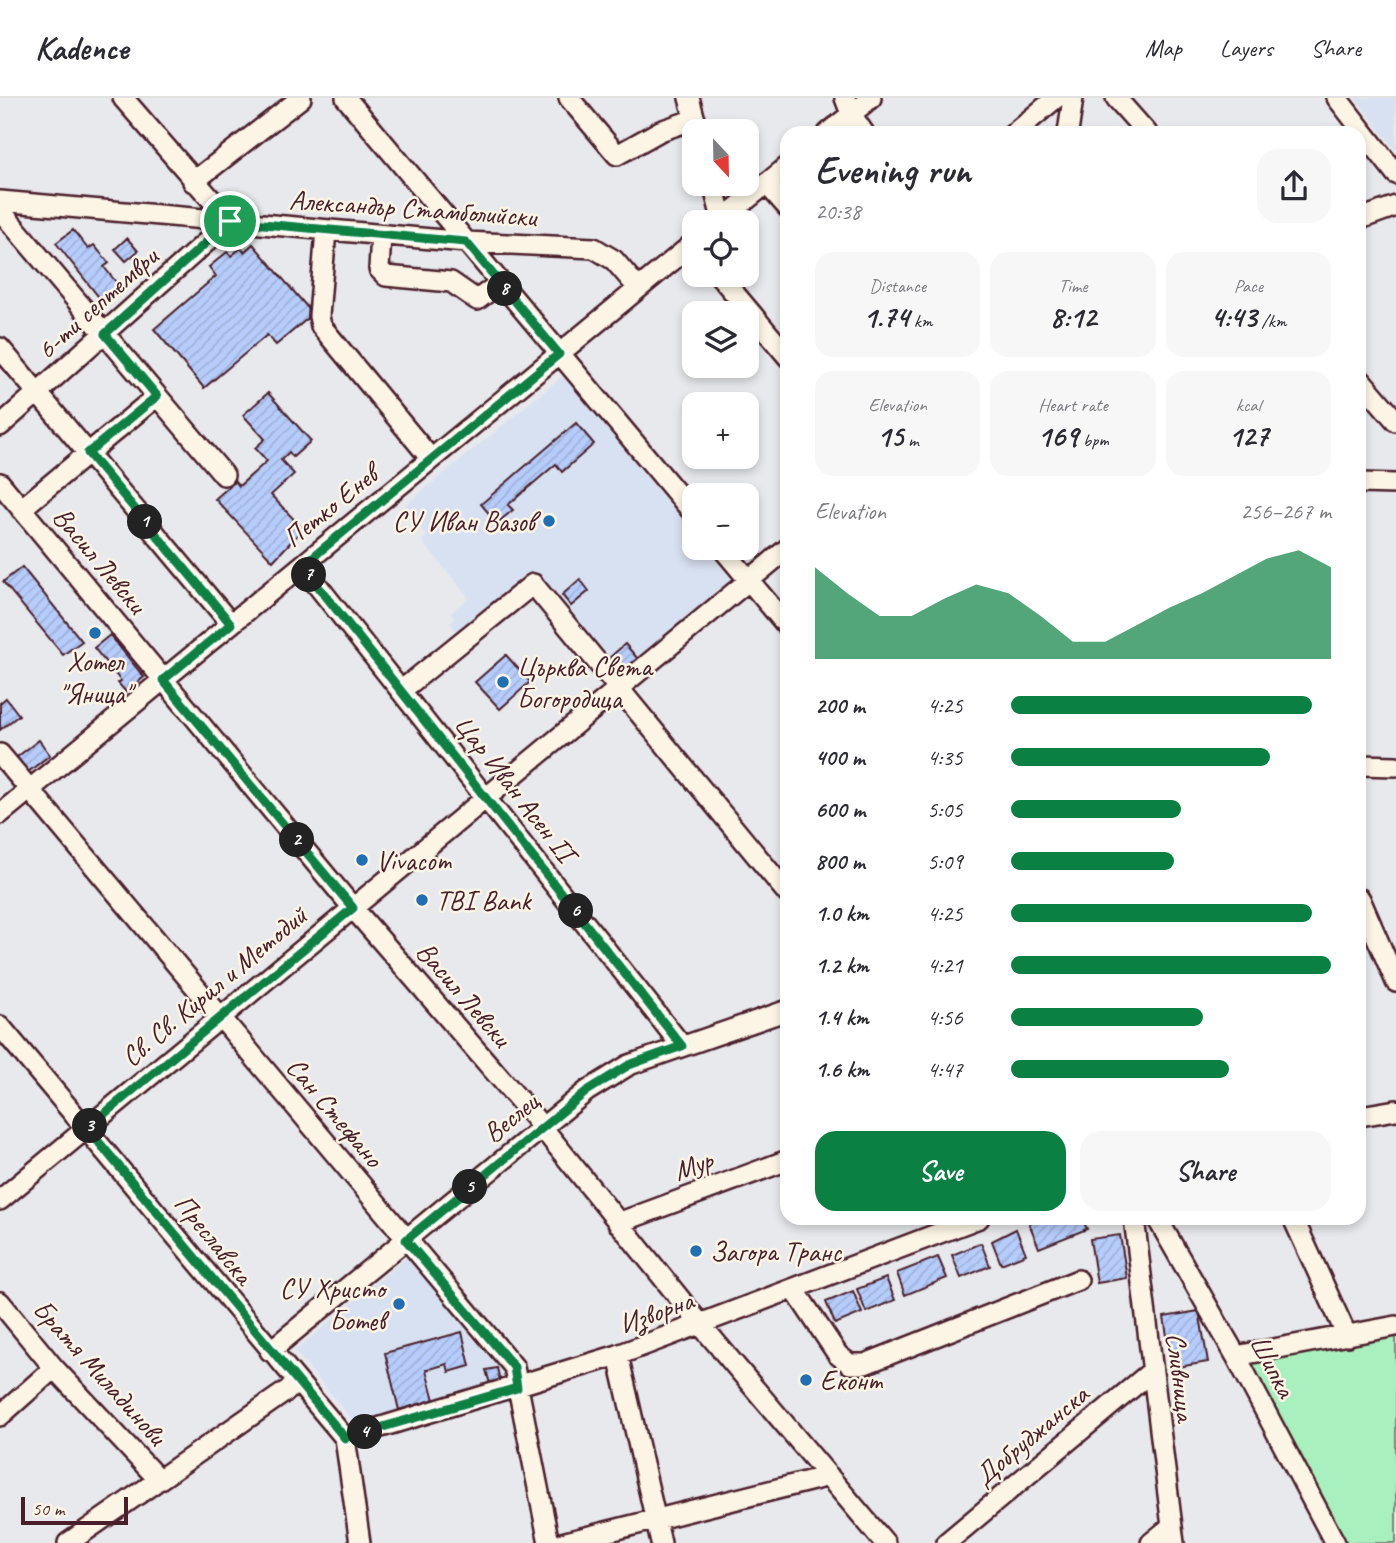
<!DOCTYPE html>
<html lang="en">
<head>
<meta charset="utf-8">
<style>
  :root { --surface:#fff; --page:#f7f7f7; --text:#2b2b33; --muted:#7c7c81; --line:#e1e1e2; --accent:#0b8043 }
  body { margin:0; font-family:Caveat,sans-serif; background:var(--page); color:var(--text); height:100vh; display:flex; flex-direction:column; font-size:26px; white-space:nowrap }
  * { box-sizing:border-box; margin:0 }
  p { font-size:23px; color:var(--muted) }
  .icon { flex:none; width:38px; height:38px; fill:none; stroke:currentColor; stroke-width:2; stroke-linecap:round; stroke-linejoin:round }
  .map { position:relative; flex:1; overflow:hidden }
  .panel { position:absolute; left:780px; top:28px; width:586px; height:1099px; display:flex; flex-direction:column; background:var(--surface); border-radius:21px; box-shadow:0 4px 10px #0003 }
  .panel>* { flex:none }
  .needle { width:46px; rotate:158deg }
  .controls { position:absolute; left:682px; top:21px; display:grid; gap:14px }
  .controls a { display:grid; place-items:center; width:77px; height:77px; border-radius:14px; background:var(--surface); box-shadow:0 4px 10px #0003; font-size:35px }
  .scale { position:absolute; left:21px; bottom:18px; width:107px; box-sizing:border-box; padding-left:7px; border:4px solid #4a1f2b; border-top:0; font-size:19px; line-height:24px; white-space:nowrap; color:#4a1f2b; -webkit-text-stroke:5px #fcf5e5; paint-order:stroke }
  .pin { position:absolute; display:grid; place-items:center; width:60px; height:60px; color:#fff; margin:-30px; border:4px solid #fff; border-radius:50%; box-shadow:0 2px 7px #0007 }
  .km { position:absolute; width:35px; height:35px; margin:-18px; border-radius:50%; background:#222; color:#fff; font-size:19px; line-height:35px; text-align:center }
  .round { display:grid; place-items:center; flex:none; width:74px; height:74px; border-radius:21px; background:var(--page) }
  .head { display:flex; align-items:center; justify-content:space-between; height:119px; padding:0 35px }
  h1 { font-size:38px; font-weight:700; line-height:52px }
  .figures { display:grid; grid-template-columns:repeat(3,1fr); gap:10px; height:119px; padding:7px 35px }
  .figures div { display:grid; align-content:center; border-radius:18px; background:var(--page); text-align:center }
  .figures b { font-size:30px; font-weight:700 }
  .figures small { font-size:19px; font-weight:400 }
  .figures p { font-size:19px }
  .chart { height:196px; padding:14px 35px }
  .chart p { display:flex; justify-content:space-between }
  .chart svg { width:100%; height:126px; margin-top:7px; fill:var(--accent); opacity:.7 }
  .primary-button { display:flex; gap:14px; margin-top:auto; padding:14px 35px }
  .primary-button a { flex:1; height:80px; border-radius:21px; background:var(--accent); color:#fff; font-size:28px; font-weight:700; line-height:80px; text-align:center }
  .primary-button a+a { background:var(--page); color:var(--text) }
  ul { padding:0 35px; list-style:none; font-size:23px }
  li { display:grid; grid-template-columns:112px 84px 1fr; align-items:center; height:52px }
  li i { height:18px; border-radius:9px; background:var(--accent) }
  header { display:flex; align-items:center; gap:42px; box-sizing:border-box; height:98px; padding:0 35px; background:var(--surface); border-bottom:2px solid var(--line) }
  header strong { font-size:33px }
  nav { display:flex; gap:38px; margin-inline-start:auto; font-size:24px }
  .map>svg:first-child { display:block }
  .built { fill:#d8e1f1 }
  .green { fill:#a8f0be; stroke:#798874; stroke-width:2 }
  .building { fill:url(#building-hatch); stroke:#4a1f2b; stroke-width:2 }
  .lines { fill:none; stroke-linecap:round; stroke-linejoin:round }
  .minor-casing { stroke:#4a1f2b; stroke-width:24 }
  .minor { stroke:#fcf5e5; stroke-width:19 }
  .route-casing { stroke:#fff; stroke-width:14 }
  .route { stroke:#0b8043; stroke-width:9 }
  .poi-dot { fill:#1f6fb2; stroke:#fcf5e5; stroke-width:2.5 }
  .labels { text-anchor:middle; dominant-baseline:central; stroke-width:5; stroke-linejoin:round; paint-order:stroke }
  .street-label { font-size:28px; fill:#4a1f2b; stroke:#fcf5e5 }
  .poi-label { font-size:28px; fill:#4a1f2b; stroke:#fcf5e5; text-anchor:start }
</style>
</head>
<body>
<header>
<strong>Kadence</strong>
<nav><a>Map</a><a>Layers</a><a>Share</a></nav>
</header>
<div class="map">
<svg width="1396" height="1445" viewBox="0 0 1396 1445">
  <defs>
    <pattern id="building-hatch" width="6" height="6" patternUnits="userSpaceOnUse" patternTransform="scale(1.75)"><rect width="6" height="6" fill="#b6cdfc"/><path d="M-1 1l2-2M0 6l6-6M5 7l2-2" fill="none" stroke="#9eb0d8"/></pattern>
  </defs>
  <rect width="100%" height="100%" fill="#e7e9ec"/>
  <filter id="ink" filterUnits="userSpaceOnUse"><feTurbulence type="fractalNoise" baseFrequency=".0143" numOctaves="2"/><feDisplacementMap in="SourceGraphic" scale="14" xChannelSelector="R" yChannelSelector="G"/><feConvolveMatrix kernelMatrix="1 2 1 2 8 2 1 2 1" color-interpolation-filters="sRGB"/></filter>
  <g filter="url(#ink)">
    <path class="built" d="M1355 0H1396V52Z
      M564 277 695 436V450H706L733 483 622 575 537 473 459 536 450 525 455 521 451 515 469 500 422 443 427 438 403 409Z
      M407 1159 503 1276 506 1285 358 1328 295 1253Z"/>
    <path class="green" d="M1396 1229V1445H1335L1236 1258Z"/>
    <path class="building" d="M73 132 88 151 94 147 109 165 104 169 120 189 102 203 56 145Z
      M127 140 138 153 126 163 115 151Z
      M253 146 313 216 276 247 267 237 204 290 154 231 216 178 209 169 227 154 231 158 241 150 244 154Z
      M268 295 311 343 293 359 289 354 281 362 294 376 271 397 303 431 273 463 215 401 235 383 239 388 267 363 255 350 265 341 243 317Z
      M576 325 594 346 562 374 556 366 508 407 513 412 497 425 481 406Z
      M22 469 82 543 63 557 3 484Z
      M580 481 589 493 571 508 562 497Z
      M110 537 144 579 126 594 118 585 121 583 94 550Z
      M625 546 638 561 622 575 609 560Z
      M506 557 530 584 500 611 475 584Z
      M6 600 19 617 0 632V605Z
      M39 642 50 657 28 674 17 659Z
      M1041 1120H1082L1087 1131 1039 1150 1029 1125Z
      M1016 1131 1026 1156 1001 1166 992 1143Z
      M1120 1137 1127 1180 1097 1185 1090 1141Z
      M981 1145 990 1168 961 1180 952 1157Z
      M938 1159 947 1180 905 1197 897 1175Z
      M886 1180 895 1202 866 1214 857 1191Z
      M853 1193 862 1215 835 1226 826 1204Z
      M1199 1213 1208 1264 1172 1270 1164 1219Z
      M462 1234 470 1268 449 1274 447 1266 426 1272 434 1302 399 1312 385 1255Z
      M497 1270 500 1283 490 1286 486 1272Z"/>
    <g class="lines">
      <g class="minor-casing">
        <path id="minor" d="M346 0 695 417
          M569 0 617 57 660 33 695 21
          M689 0 698 33
          M845 0 851 16 864 35
          M1116 0 1147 35
          M1337 0 1396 76
          M828 35 871 0
          M1014 35 1056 0
          M1068 35 1073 0
          M193 84 301 0
          M766 85 788 110
          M713 86 722 121
          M0 103 466 144 594 150 614 162 638 190
          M0 112 224 377
          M1360 121 1396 108
          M719 124 788 68
          M326 132 319 218 321 228 431 361
          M381 137 379 171 386 178 451 184 477 202 500 185
          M719 177 788 259
          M0 250 231 526
          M1360 281 1396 323
          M0 328 230 123 123 0
          M0 385 353 810 533 1018 701 1227 885 1445
          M1360 385 1396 386
          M21 411 157 298
          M722 450 788 529
          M302 468 682 948
          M402 592 533 486 788 796
          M0 656 514 1269 549 1445
          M1360 667 1396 668
          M0 716 695 144
          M1360 801 1396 884
          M0 928 345 1340 360 1445
          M1360 1018 1396 1012
          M0 1102 788 450
          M1134 1120 1174 1445
          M1157 1120 1236 1258 1335 1445
          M1293 1120 1347 1238
          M618 1125 788 1062
          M794 1191 838 1257 850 1266H865L1078 1182
          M0 1204 54 1270 159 1382
          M270 1253 587 993 629 967 788 912
          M618 1257 661 1445
          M1236 1258 1396 1228
          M0 1318 54 1270
          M345 1340 618 1257 979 1120
          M68 1445 298 1285
          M562 1445 829 1378
          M946 1445 1152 1273
          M1151 1445 1172 1428"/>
      </g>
      <use href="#minor" class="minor"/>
    </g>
  </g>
  <g class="lines" filter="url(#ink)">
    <g class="route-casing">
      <path id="route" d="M230 123 466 144 559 256 302 468 682 948 629 967 587 993 406 1142 514 1269 517 1290 345 1340 87 1030 353 810 163 582 231 526 88 355 157 298 105 236Z"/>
    </g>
    <use href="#route" class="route"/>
  </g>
  <g class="poi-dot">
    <circle cx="549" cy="423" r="7"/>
    <circle cx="95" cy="535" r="7"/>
    <circle cx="503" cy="584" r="7"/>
    <circle cx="362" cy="762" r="7"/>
    <circle cx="422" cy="802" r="7"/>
    <circle cx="696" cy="1153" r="7"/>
    <circle cx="399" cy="1206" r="7"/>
    <circle cx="806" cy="1282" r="7"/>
  </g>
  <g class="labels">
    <g class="street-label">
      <text transform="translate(413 110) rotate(4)">Александър Стамболийски</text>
      <text transform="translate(97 205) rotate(-42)">6-ти септември</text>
      <text transform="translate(330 408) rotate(-39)">Петко Енев</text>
      <text transform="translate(100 462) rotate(50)">Васил Левски</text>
      <text transform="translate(515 690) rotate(52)">Цар Иван Асен II</text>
      <text transform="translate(214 888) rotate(-40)">Св. Св. Кирил и Методий</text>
      <text transform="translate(464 896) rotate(49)">Васил Левски</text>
      <text transform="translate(335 1014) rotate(50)">Сан Стефано</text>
      <text transform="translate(511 1019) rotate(-39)">Веслец</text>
      <text transform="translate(693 1067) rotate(-20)">Мур</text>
      <text transform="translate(214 1141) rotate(51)">Преславска</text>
      <text transform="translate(656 1214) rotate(-20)">Изворна</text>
      <text transform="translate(1273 1268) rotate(62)">Шипка</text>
      <text transform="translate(100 1274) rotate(48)">Братя Миладинови</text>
      <text transform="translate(1181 1279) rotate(83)">Сливница</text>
      <text transform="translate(1031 1337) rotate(-40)">Добруджанска</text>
    </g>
    <g class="poi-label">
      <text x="535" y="423" text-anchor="end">СУ Иван Вазов</text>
      <text x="95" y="563" text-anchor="middle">Хотел<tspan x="95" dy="32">"Яница"</tspan></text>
      <text x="517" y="568">Църква Света<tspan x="517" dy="32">Богородица</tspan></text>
      <text x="376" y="762">Vivacom</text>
      <text x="436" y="802">TBI Bank</text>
      <text x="710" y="1153">Загора Транс</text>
      <text x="385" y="1190" text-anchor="end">СУ Христо<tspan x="385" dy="32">Ботев</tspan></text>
      <text x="820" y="1282">Еконт</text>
    </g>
  </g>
</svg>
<div class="controls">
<a><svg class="needle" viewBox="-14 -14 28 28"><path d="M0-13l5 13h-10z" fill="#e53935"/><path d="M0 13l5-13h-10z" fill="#7c7c81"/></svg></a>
<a><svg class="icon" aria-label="locate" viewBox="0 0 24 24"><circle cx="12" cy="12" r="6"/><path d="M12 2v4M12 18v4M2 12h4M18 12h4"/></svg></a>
<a><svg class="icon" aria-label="layers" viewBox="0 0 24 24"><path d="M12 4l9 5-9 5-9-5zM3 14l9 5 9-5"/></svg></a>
<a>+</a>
<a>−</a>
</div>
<div class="scale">50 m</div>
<div class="pin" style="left:230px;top:123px;background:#1e9e55"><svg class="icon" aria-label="arrive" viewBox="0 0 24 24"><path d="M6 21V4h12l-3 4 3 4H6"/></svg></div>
<b class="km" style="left:145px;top:424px">1</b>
<b class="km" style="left:297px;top:742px">2</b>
<b class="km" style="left:90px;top:1028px">3</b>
<b class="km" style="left:365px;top:1334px">4</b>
<b class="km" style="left:470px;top:1089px">5</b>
<b class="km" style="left:576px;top:813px">6</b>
<b class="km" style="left:309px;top:477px">7</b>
<b class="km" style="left:505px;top:191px">8</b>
<section class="panel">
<div class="head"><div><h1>Evening run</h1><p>20:38</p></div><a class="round"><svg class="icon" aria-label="share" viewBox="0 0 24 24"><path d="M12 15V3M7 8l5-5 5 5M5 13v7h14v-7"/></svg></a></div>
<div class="figures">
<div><p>Distance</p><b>1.74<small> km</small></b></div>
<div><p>Time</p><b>8:12</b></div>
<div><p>Pace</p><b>4:43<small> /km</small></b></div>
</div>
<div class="figures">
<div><p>Elevation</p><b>15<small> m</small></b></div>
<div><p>Heart rate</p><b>169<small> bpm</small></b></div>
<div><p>kcal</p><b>127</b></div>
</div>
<div class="chart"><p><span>Elevation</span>256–267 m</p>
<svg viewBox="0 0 160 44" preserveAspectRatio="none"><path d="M0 44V12L10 21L20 29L30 29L40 23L50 18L60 21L70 29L80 38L90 38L100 32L110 26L120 21L130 15L140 9L150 6L160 12V44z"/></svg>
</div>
<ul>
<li><b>200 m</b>4:25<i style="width:94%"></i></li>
<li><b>400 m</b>4:35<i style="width:81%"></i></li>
<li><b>600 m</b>5:05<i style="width:53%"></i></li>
<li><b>800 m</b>5:09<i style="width:51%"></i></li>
<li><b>1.0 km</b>4:25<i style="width:94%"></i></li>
<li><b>1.2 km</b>4:21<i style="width:100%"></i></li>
<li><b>1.4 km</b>4:56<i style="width:60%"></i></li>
<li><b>1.6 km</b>4:47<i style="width:68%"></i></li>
</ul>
<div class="primary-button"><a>Save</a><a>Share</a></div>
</section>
</div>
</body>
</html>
